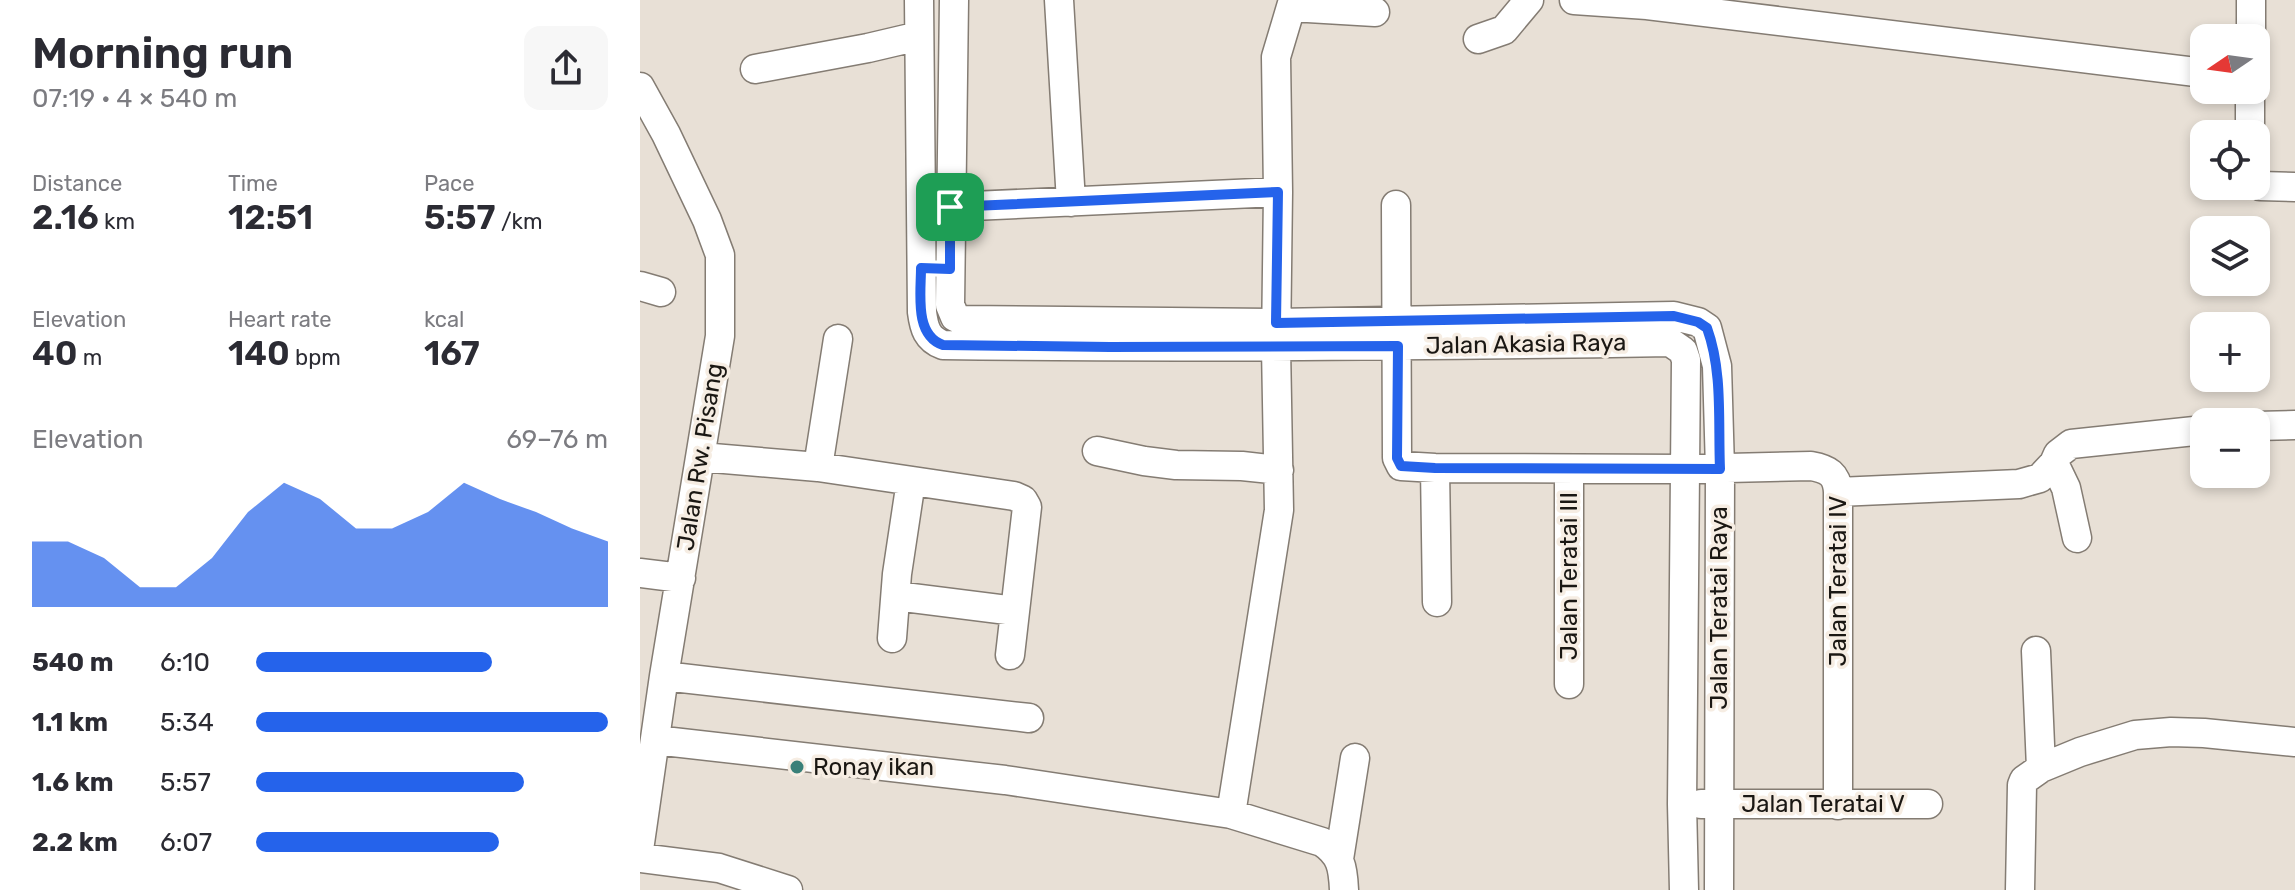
<!DOCTYPE html>
<html lang="en">
<head>
<meta charset="utf-8">
<style>
  :root { --surface:#fff; --page:#f7f7f7; --text:#2b2b33; --muted:#7c7c81; --accent:#2563eb }
  body { margin:0; font-family:Rubik,sans-serif; background:var(--page); color:var(--text); height:100vh; display:flex; flex-direction:column; font-size:30px; white-space:nowrap }
  * { box-sizing:border-box; margin:0 }
  p { font-size:26px; color:var(--muted) }
  .icon { flex:none; width:44px; height:44px; fill:none; stroke:currentColor; stroke-width:2; stroke-linecap:round; stroke-linejoin:round }
  .map { position:relative; flex:1; overflow:hidden }
  .drawer { display:flex; flex-direction:column; background:var(--surface); width:640px }
  .drawer>* { flex:none }
  .needle { width:52px; rotate:257deg }
  .fabs { position:absolute; left:1550px; top:24px; display:grid; gap:16px }
  .fabs a { display:grid; place-items:center; width:80px; height:80px; border-radius:16px; background:var(--surface); box-shadow:0 4px 12px #0003; font-size:40px }
  .pin { position:absolute; display:grid; place-items:center; width:68px; height:68px; color:#fff; margin:-34px; border-radius:16px; box-shadow:0 4px 12px #0006 }
  .round { display:grid; place-items:center; flex:none; width:84px; height:84px; border-radius:16px; background:var(--page) }
  .overview { display:flex; align-items:center; justify-content:space-between; height:136px; padding:0 32px }
  h1 { font-size:44px; font-weight:600; line-height:60px }
  .figures { display:grid; grid-template-columns:repeat(3,1fr); gap:12px; height:136px; padding:8px 32px }
  .figures div { display:grid; align-content:center }
  .figures b { font-size:34px; font-weight:600 }
  .figures small { font-size:22px; font-weight:400 }
  .figures p { font-size:22px }
  .chart { height:224px; padding:16px 32px }
  .chart p { display:flex; justify-content:space-between }
  .chart svg { width:100%; height:144px; margin-top:8px; fill:var(--accent); opacity:.7 }
  ul { padding:0 32px; list-style:none; font-size:26px }
  li { display:grid; grid-template-columns:128px 96px 1fr; align-items:center; height:60px }
  li i { height:20px; border-radius:10px; background:var(--accent) }
  main { display:flex; flex:1; min-height:0 }
  .map>svg:first-child { display:block }
  .lines { fill:none; stroke-linecap:round; stroke-linejoin:round }
  .minor-casing { stroke:#847c73; stroke-width:31 }
  .minor { stroke:#fff; stroke-width:28 }
  .route-casing { stroke:#fff; stroke-width:16 }
  .route { stroke:#2563eb; stroke-width:10 }
  .poi-dot { fill:#398079; stroke:#f6ede3; stroke-width:3 }
  .labels { text-anchor:middle; dominant-baseline:central; stroke-width:7; stroke-linejoin:round; paint-order:stroke }
  .street-label { font-size:24px; fill:#1a1713; stroke:#f6ede3 }
  .poi-label { font-size:24px; fill:#1a1713; stroke:#f6ede3; text-anchor:start }
</style>
</head>
<body>
<main>
<section class="drawer">
<div class="overview"><div><h1>Morning run</h1><p>07:19 · 4 × 540 m</p></div><a class="round"><svg class="icon" aria-label="share" viewBox="0 0 24 24"><path d="M12 15V3M7 8l5-5 5 5M5 13v7h14v-7"/></svg></a></div>
<div class="figures">
<div><p>Distance</p><b>2.16<small> km</small></b></div>
<div><p>Time</p><b>12:51</b></div>
<div><p>Pace</p><b>5:57<small> /km</small></b></div>
</div>
<div class="figures">
<div><p>Elevation</p><b>40<small> m</small></b></div>
<div><p>Heart rate</p><b>140<small> bpm</small></b></div>
<div><p>kcal</p><b>167</b></div>
</div>
<div class="chart"><p><span>Elevation</span>69–76 m</p>
<svg viewBox="0 0 160 44" preserveAspectRatio="none"><path d="M0 44V24L10 24L20 29L30 38L40 38L50 29L60 15L70 6L80 11L90 20L100 20L110 15L120 6L130 11L140 15L150 20L160 24V44z"/></svg>
</div>
<ul>
<li><b>540 m</b>6:10<i style="width:67%"></i></li>
<li><b>1.1 km</b>5:34<i style="width:100%"></i></li>
<li><b>1.6 km</b>5:57<i style="width:76%"></i></li>
<li><b>2.2 km</b>6:07<i style="width:69%"></i></li>
</ul>
</section>
<div class="map">
<svg width="1655" height="890" viewBox="0 0 1655 890">
  <rect width="100%" height="100%" fill="#e8e0d6"/>
  <g class="lines">
    <g class="minor-casing">
      <path id="minor" d="M279 0 282 312C284 328 287 339 303 345 545 348 788 346 1030 342L1043 351 1046 360 1042 804 1044 890
        M314 0 310 305 315 317 321 320 636 323 1034 316 1058 322 1067 328 1077 366 1080 469 1079 890
        M419 0 431 202
        M934 0 1007 5 1564 73
        M651 7 735 12
        M1611 38V0
        M838 39 864 30 889 0
        M115 69 228 48 279 36
        M0 87 26 134 67 220 80 255V336L24 676 0 843
        M1610 134V90
        M1616 183 1620 186 1655 187
        M756 205 757 458 761 466 795 468 1046 469 1171 466C1188 469 1197 474 1198 492V805
        M310 207 638 192
        M0 286 21 292
        M1616 426 1655 425
        M457 451 504 461 536 465 602 466 639 470
        M61 457 178 467 374 496 383 500 387 507 370 655
        M1414 463 1426 488 1437 538
        M178 467 198 339
        M795 468 797 602
        M1198 492 1379 484 1400 478 1414 463 1418 454 1431 444 1564 430
        M0 573 41 578
        M256 596 375 611
        M252 638 257 574 271 481
        M1396 651 1401 768
        M24 676 389 718
        M929 684V469
        M15 740 365 780 591 814 682 842C701 855 703 867 704 890
        M1061 804H1288
        M591 814 639 510 636 347 638 192 636 57 653 0
        M0 858 79 868 148 890
        M699 859 715 758
        M1380 890 1382 785 1384 780 1401 768 1440 752 1495 735 1531 732 1564 733 1655 742"/>
    </g>
    <use href="#minor" class="minor"/>
  </g>
  <g class="lines">
    <g class="route-casing">
      <path id="route" d="M638 192 636 323 1034 316 1058 322 1067 328C1083 372 1078 422 1080 469L795 468 761 466 757 458 758 346 470 347 303 345C274 335 281 293 281 268L310 269V207Z"/>
    </g>
    <use href="#route" class="route"/>
  </g>
  <circle class="poi-dot" cx="157" cy="767" r="8"/>
  <g class="labels">
    <g class="street-label">
      <text transform="translate(886 344) rotate(-1)">Jalan Akasia Raya</text>
      <text transform="translate(60 457) rotate(-81)">Jalan Rw. Pisang</text>
      <text transform="translate(929 576) rotate(-90)">Jalan Teratai III</text>
      <text transform="translate(1198 581) rotate(-90)">Jalan Teratai IV</text>
      <text transform="translate(1079 608) rotate(-90)">Jalan Teratai Raya</text>
      <text x="1183" y="804">Jalan Teratai V</text>
    </g>
    <g class="poi-label">
      <text x="173" y="767">Ronay ikan</text>
    </g>
  </g>
</svg>
<div class="fabs">
<a><svg class="needle" viewBox="-14 -14 28 28"><path d="M0-13l5 13h-10z" fill="#e53935"/><path d="M0 13l5-13h-10z" fill="#7c7c81"/></svg></a>
<a><svg class="icon" aria-label="locate" viewBox="0 0 24 24"><circle cx="12" cy="12" r="6"/><path d="M12 2v4M12 18v4M2 12h4M18 12h4"/></svg></a>
<a><svg class="icon" aria-label="layers" viewBox="0 0 24 24"><path d="M12 4l9 5-9 5-9-5zM3 14l9 5 9-5"/></svg></a>
<a>+</a>
<a>−</a>
</div>
<div class="pin" style="left:310px;top:207px;background:#1e9e55"><svg class="icon" aria-label="arrive" viewBox="0 0 24 24"><path d="M6 21V4h12l-3 4 3 4H6"/></svg></div>
</div>
</main>
</body>
</html>
